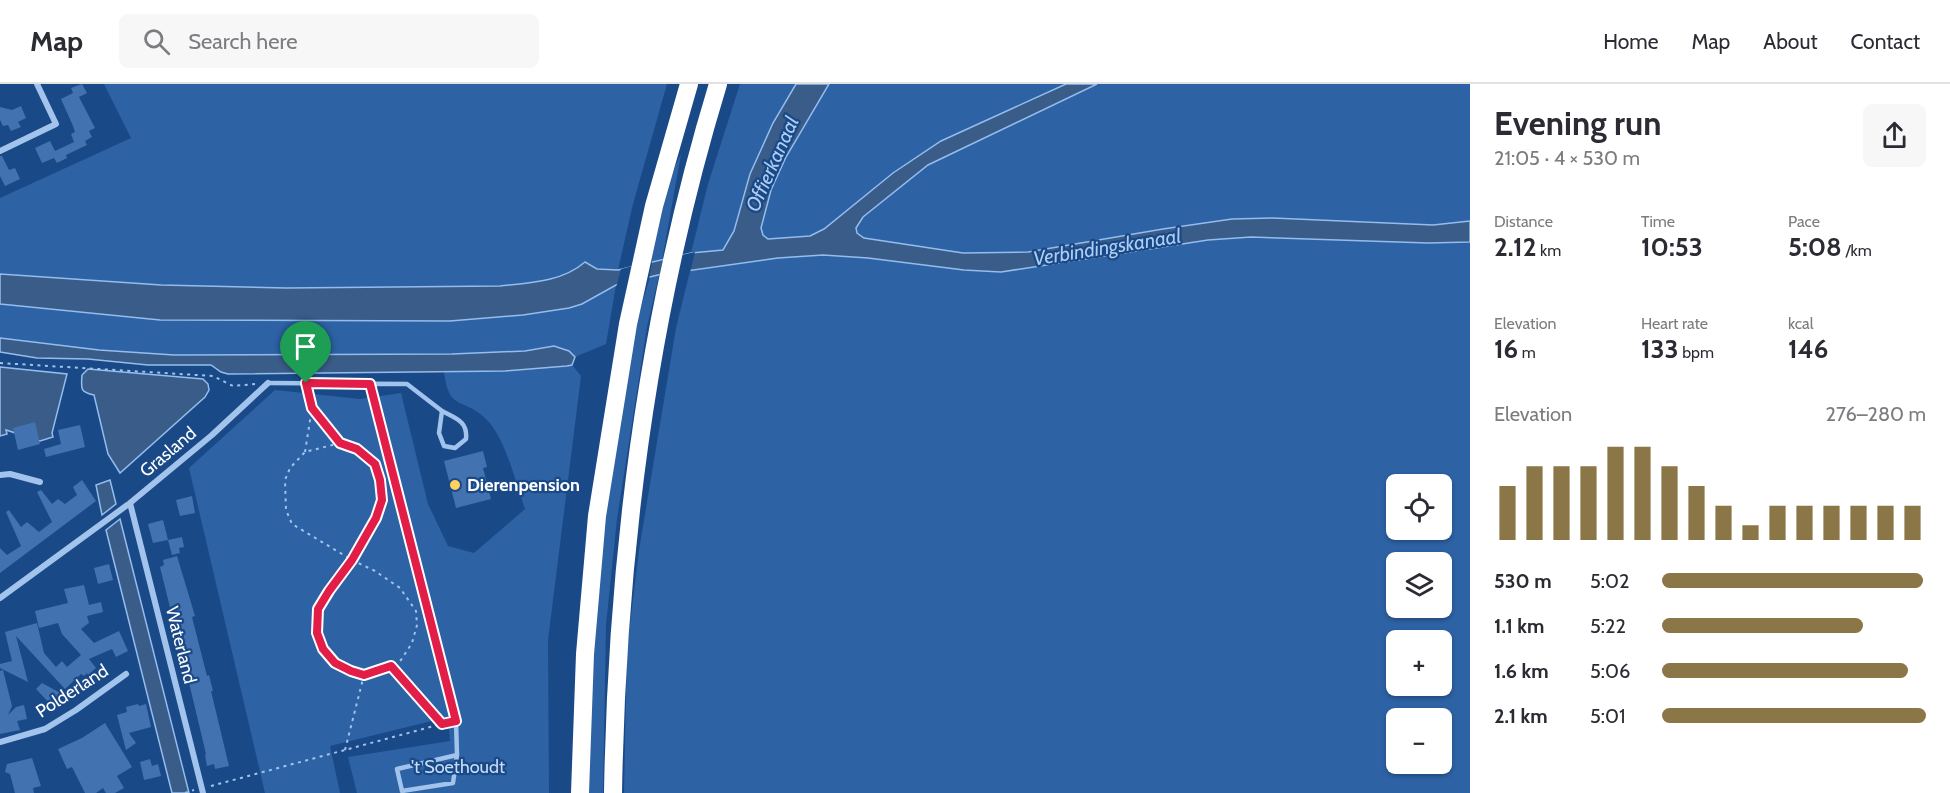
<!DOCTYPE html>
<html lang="en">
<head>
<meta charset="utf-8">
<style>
  :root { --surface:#fff; --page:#f7f7f7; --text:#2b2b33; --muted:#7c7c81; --line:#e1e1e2; --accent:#8a7646 }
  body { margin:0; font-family:Cabin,sans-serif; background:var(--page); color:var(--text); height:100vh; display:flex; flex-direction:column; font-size:22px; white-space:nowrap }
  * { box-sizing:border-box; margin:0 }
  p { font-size:20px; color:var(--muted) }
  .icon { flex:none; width:33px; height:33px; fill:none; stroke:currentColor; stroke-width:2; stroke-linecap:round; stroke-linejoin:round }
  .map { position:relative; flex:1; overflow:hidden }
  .sheet { display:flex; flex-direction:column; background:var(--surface); width:480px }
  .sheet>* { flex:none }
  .buttons { position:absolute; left:1386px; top:390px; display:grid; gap:12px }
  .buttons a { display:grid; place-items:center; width:66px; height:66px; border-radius:9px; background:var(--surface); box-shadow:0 2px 4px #0004; font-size:30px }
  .pin { position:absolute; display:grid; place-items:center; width:51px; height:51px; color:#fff; margin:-62px -26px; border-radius:50% 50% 50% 0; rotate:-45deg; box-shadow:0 0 6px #0007 }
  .pin .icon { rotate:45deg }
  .round { display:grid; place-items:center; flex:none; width:63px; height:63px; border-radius:9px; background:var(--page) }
  .headline { display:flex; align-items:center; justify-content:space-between; height:102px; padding:0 24px }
  h1 { font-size:33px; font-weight:800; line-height:45px }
  .figures { display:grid; grid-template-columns:repeat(3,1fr); gap:9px; height:102px; padding:6px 24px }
  .figures div { display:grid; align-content:center }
  .figures b { font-size:26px; font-weight:800 }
  .figures small { font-size:16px; font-weight:400 }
  .figures p { font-size:16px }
  .chart { height:168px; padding:12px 24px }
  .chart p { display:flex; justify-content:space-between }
  .chart svg { width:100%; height:108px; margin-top:6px; stroke:var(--accent); stroke-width:6 }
  ul { padding:0 24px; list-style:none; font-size:20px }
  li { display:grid; grid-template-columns:96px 72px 1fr; align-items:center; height:45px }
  li i { height:15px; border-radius:8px; background:var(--accent) }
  header { display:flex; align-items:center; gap:36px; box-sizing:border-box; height:84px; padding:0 30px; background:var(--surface); border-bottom:2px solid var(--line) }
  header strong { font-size:28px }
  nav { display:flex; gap:33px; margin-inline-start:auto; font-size:21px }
  .search { width:420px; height:54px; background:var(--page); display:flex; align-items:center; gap:15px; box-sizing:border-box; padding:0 21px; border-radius:9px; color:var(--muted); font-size:22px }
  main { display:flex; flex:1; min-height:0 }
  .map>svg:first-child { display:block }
  .green { fill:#2d62a5; fill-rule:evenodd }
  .water { fill:#3a5c89; stroke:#94bdee; stroke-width:1.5 }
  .pier { fill:#1a4987 }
  .building { fill:#4372b0 }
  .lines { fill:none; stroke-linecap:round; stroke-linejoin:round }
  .path { stroke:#a1c3ec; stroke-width:2; stroke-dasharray:3 4.5; stroke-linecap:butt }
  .lane { stroke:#a1c3ec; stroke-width:4.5 }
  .street { stroke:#a1c3ec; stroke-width:6 }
  .highway { stroke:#fff; stroke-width:18 }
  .route-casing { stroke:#fff; stroke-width:12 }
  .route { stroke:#e11d48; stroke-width:8 }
  .poi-dot { fill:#fed15d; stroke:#1a4987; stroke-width:2 }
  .labels { text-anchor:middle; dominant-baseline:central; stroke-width:4.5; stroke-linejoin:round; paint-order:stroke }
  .street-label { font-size:18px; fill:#fff; stroke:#1a4987 }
  .poi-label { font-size:18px; font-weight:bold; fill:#fff; stroke:#1a4987; text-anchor:start }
  .park-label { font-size:18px; fill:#c6ddf9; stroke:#1a4987 }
  .water-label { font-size:20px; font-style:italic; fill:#adcdf4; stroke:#1a4987 }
</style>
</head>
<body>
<header>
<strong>Map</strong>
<div class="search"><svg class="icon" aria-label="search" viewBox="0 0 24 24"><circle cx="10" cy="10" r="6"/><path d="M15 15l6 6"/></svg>Search here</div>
<nav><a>Home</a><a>Map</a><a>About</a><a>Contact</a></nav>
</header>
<main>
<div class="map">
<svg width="1470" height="709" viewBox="0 0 1470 709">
  <rect width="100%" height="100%" fill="#1a4987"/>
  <path class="green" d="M104 0H667L633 120 618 186 597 185 585 178C562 198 529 199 500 202L286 204 161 201 0 190V114L131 54Z
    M740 0H796L773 39 750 90 734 147 723 166 691 169 708 100Z
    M829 0H1066L941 57 893 89 824 145 810 152 768 155 763 151 761 144 771 106 786 73Z
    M1097 0H1470V137L1433 141 1358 137 1163 145 1028 168 963 169 864 154 857 149 856 144 863 133 928 81Z
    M681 70 662 177 645 180 670 93Z
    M1251 153 1428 159 1470 158V709H624L627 565 639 466 676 244 690 187 778 174 823 171 868 174 964 186 1001 188 1208 156ZM1396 400H1442V446H1396ZM1396 478H1442V524H1396ZM1396 556H1442V602H1396ZM1396 634H1442V680H1396Z
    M659 191 647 243 617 435 606 541 603 709H586L594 536 604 432 633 249 650 193Z
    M616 201 606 260 575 273 569 267 554 262 525 267 452 270 174 271 99 266 0 254V220L160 236 450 237 523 231 569 224 582 220Z
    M572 281 581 292 548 556 549 709H357L348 673 450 657 448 633 330 662 340 709H265L189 384 275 306 360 315 401 309 428 420 448 462 474 469 525 425C516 399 505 354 487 336 464 312 449 329 444 288L505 287Z"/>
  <path class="water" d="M796 0H829L786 73 771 106 761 144 763 151 768 155 810 152 824 145 893 89 941 57 1066 0H1097L928 81 863 133 856 144 857 149 864 154 963 169 1028 168 1163 145 1232 135 1273 134 1433 141 1470 137V158L1428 159 1251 153 1208 156 1001 188 964 186 868 174 823 171 778 174 658 191 616 201 582 220 569 224 523 231 450 237 160 236 0 220V190L161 201 286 204 500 202C529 199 562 198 585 178L597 185 618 186 691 169 723 166 734 147 750 90 773 39Z
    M0 254 99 266 174 271 452 270 525 267 554 262 569 267 575 273 572 281 567 282 505 287 228 290 221 288 211 281H148L88 275 37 274 0 268Z
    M0 283 67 290 52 349 53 353 40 357 6 346 7 350 0 352Z
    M88 285 203 295 208 300 209 306 205 313 120 389 108 370 94 311C80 308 81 305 82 291Z
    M110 396 116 420 102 431 96 401Z
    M120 435 189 709H172L106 446Z"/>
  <path class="pier" d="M695 168 690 189 659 194 663 175Z
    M652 177 649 196 616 204 621 185Z"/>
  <path class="building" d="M82 0 87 9 79 13 95 44 89 47 92 53 85 57 87 61 66 71 67 74 57 79 54 74 42 79 35 64 50 57 55 67 74 58 71 50 75 48 73 42 61 15 73 9 71 4Z
    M21 22 26 34 18 38 21 43 11 47 8 41 3 42 0 36V23L12 26Z
    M0 72H2L9 86 15 84 20 95 5 102 0 92Z
    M35 338 40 360 18 366 13 344Z
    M80 341 85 363 46 373 44 365 61 360 58 346Z
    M483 367 487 383 483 384 491 415 456 424 444 377Z
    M82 396 96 417 0 489V464L7 471 21 462 6 428 9 426 21 443 27 438 39 448 52 438 37 408 41 406 52 420 58 415 65 420 77 411 73 403Z
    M192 412 195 429 180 432 176 416Z
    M163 436 168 456 153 459 148 440Z
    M182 453 184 463 179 464 180 469 172 471 168 456Z
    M177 472 195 532 192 533 207 592 209 591 213 607H211L229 682 215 685 214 680 207 682 205 671 206 670 185 582 183 583 180 572H182L160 483 164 481 163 476Z
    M109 480 113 496 98 500 94 484Z
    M84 501 89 521 101 518 103 528 87 532 89 539 81 545 94 559 119 547 128 567 116 573 112 565 89 575 96 584 88 591 87 589 84 592 81 590 65 605 16 552 28 598 0 584V580L12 577 5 548 37 539 44 569 56 583 62 577 67 583 81 571 62 550 58 539 39 544 35 527 68 519 64 505Z
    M3 586 12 622 8 631 16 623 24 621 27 635 17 637 20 646 0 650V587Z
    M42 599 64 611 52 622 36 605Z
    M138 620 139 622 146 620 151 643 129 649 136 659 126 666 117 631 127 628 126 623Z
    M105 639 132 683 117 692 124 704 115 709H106L103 704 96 709H85L72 683 67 685 58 665 82 654Z
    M32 674 41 702 33 704 34 709H15L10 690 5 688 7 680Z
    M150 675 152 682 158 680 161 692 144 696 140 678Z"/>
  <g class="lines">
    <path class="path" d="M0 279 213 292 233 302 255 300
      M312 324 340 359
      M305 368 312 324 308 306
      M352 476 375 487 400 504 416 527 417 541 412 559 401 576 381 586 364 591 335 579 323 565 317 549 318 525 352 476 376 434 382 416 380 396 375 380 357 365 340 359 305 368 290 384 285 396 286 426 292 440 352 476
      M391 582 442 640
      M345 666 364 591
      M211 702 449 638
      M185 709 194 706"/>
    <path class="lane" d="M268 299 407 300 442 327 439 349 444 362 455 364 466 355C468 337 455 334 442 327
      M370 300 456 637 457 671 397 685 402 707 453 699 457 671"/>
    <path class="street" d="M0 67 56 40 37 0
      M0 391 10 390 40 398
      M130 419 203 709
      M0 514 130 419 212 351 268 299
      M0 658 45 645 76 626 126 590"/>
    <path class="highway" d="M580 709 585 570 597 432 628 240 654 122 689 0
      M613 709C617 470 648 229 718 0"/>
  </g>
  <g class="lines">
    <g class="route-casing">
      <path id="route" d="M306 299 370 300 456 637 442 640 391 582 364 591 351 587 335 579 323 565 317 549 318 525 329 507 352 476 376 434 382 416 380 396 375 380 357 365 340 359 312 324Z"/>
    </g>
    <use href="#route" class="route"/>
  </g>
  <circle class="poi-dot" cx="455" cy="401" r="6"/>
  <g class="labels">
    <g class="street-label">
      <text transform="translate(168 368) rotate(-40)">Grasland</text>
      <text transform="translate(181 561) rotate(76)">Waterland</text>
      <text transform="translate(72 607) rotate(-33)">Polderland</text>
    </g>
    <g class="poi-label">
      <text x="467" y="401">Dierenpension</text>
    </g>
    <g class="park-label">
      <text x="458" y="683">'t Soethoudt</text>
    </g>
    <g class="water-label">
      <text transform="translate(772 80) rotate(-66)">Offierkanaal</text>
      <text transform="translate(1107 163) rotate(-9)">Verbindingskanaal</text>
    </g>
  </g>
</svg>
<div class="buttons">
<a><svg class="icon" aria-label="locate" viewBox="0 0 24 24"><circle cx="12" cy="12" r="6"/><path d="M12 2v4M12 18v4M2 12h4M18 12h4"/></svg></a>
<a><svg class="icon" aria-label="layers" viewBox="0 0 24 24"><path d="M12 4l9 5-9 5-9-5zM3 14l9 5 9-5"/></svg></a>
<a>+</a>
<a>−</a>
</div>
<div class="pin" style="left:306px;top:299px;background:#1e9e55"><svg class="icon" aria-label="arrive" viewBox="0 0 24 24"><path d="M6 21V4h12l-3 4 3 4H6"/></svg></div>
</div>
<section class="sheet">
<div class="headline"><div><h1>Evening run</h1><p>21:05 · 4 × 530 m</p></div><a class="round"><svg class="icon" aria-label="share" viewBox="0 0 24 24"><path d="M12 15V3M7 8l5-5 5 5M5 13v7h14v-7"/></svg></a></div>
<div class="figures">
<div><p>Distance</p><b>2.12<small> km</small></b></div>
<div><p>Time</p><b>10:53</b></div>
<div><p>Pace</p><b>5:08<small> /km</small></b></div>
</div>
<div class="figures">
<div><p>Elevation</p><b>16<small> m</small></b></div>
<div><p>Heart rate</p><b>133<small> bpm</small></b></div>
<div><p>kcal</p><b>146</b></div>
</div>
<div class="chart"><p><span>Elevation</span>276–280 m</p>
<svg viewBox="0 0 160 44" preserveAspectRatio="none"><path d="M5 44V22M15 44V14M25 44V14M35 44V14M45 44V6M55 44V6M65 44V14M75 44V22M85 44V30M95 44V38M105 44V30M115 44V30M125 44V30M135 44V30M145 44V30M155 44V30"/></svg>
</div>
<ul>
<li><b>530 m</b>5:02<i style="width:99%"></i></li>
<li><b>1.1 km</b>5:22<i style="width:76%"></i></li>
<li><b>1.6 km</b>5:06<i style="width:93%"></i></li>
<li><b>2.1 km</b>5:01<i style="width:100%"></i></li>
</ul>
</section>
</main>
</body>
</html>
